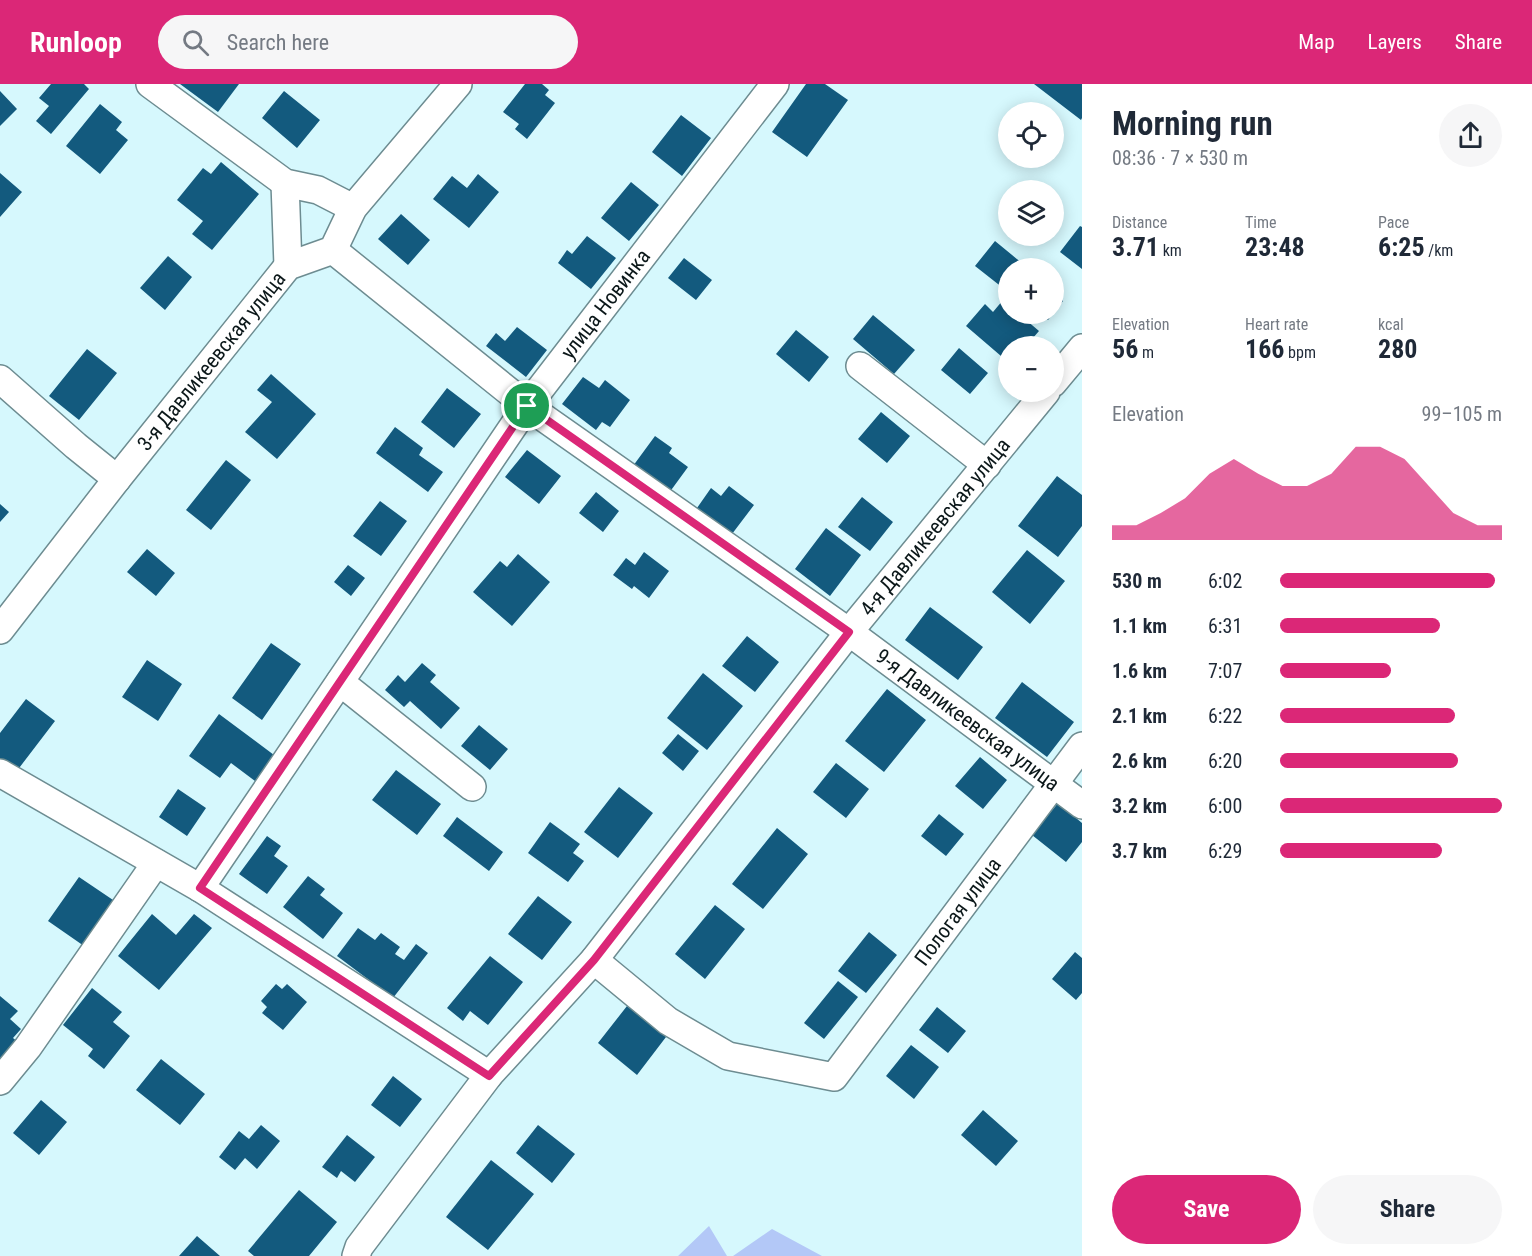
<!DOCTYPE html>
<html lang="en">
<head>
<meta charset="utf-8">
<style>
  :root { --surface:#fff; --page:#f6f6f7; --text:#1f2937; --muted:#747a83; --accent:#db2777 }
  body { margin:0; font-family:"Roboto Condensed",sans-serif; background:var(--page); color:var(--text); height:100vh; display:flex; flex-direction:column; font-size:22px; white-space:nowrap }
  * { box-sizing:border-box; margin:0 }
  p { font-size:20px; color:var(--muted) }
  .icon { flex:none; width:33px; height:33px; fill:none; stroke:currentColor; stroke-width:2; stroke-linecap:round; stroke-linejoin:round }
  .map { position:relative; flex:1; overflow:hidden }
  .details { display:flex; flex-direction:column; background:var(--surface); width:450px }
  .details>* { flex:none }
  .fabs { position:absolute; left:998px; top:18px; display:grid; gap:12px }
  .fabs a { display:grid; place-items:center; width:66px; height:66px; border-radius:50%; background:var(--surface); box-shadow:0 3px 15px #0003; font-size:30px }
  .pin { position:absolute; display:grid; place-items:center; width:51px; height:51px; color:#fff; margin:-26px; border:3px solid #fff; border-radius:50%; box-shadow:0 2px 6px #0007 }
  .round { display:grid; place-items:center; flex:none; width:63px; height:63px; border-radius:32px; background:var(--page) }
  .headline { display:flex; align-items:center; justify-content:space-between; height:102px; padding:0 30px }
  h1 { font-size:33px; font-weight:700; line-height:45px }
  .figures { display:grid; grid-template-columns:repeat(3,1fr); gap:9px; height:102px; padding:6px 30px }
  .figures div { display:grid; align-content:center }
  .figures b { font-size:26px; font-weight:700 }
  .figures small { font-size:16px; font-weight:400 }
  .figures p { font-size:16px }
  .chart { height:168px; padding:12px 30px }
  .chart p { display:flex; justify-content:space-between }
  .chart svg { width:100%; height:108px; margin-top:6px; fill:var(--accent); opacity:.7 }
  .action { display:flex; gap:12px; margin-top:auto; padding:12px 30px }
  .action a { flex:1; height:69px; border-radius:36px; background:var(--accent); color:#fff; font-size:24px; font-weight:700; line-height:69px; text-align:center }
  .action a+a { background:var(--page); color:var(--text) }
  ul { padding:0 30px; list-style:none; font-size:20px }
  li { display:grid; grid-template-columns:96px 72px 1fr; align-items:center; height:45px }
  li i { height:15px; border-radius:8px; background:var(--accent) }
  header { display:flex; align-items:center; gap:36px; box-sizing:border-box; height:84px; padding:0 30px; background:var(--accent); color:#fff }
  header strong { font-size:28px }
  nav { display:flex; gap:33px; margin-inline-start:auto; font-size:21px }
  .search { width:420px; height:54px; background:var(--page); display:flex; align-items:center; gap:15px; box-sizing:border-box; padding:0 21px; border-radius:33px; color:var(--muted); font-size:22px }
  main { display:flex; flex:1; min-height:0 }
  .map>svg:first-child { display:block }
  .water { fill:#b3c8f7 }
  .building { fill:#135a7e }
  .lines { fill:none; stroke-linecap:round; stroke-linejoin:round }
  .minor-casing { stroke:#6d8c91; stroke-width:30 }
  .minor { stroke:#fff; stroke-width:27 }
  .route-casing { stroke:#fff; stroke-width:12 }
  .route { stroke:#db2777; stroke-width:8 }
  .labels { text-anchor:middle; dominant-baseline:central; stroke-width:6; stroke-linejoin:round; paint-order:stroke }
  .street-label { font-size:21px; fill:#0b1719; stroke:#fefefe }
</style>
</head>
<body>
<header>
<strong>Runloop</strong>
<div class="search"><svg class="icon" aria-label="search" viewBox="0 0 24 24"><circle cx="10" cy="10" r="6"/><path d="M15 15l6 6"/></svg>Search here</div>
<nav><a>Map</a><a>Layers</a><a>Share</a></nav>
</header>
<main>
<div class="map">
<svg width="1082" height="1172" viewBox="0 0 1082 1172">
  <rect width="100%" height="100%" fill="#d6f8fd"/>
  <path class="water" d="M709 1142 727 1172H678Z
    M772 1145 822 1172H733Z"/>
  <path class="building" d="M51 0H84L89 5 51 50 36 37 49 22 39 14Z
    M180 0H239L218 28Z
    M525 0H542L549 6 545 11 555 19 527 55 515 45 519 40 503 28Z
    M806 0H825L848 16 807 73 772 48Z
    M1034 0H1082V34L1081 36Z
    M0 7 17 25 0 42Z
    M284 7 320 36 297 64 262 34Z
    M100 20 122 38 116 46 128 56 100 90 66 62Z
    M681 31 711 54 682 92 652 68Z
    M221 78 259 110 212 166 192 150 203 137 177 116 203 84 211 90Z
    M0 89 22 108 0 133Z
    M478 90 499 108 469 144 433 115 452 92 467 104Z
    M631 98 659 121 629 157 601 134Z
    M401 130 430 156 408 181 378 155Z
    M1080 142 1082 143V185L1060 168Z
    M587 152 616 174 591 205 558 179 567 166 572 170Z
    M995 157 1023 180 1019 184H1008V198L1003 204 975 182Z
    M168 172 192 193 165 226 140 204Z
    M684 174 712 196 696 216 668 194Z
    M1053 209 1063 217 1048 236 1040 230H1053Z
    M1003 216 1008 220V230H1019L1039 247 1026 262H1008V278L966 242 985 220 993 228Z
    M873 231 915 266 894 290 853 255Z
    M517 243 547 266 526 293 486 262 496 249 505 257Z
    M796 246 829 273 809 298 776 270Z
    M959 264 988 289 970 310 941 286Z
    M87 265 117 289 79 336 49 312Z
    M271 290 316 330 277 375 245 348 272 318 257 306Z
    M583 293 599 304 605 296 630 316 610 343 602 338 596 346 562 320Z
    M447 304 481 330 454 364 421 338Z
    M881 328 910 352 887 379 858 355Z
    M395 343 423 364 419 371 443 388 428 408 376 369Z
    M655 352 672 364 669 369 688 383 669 409 633 382Z
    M527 366 561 392 539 420 505 393Z
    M226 376 251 396 211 446 186 426Z
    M1057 392 1082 411V442L1058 473 1018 442Z
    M729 402 754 421 732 450 697 424 711 404 721 412Z
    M596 408 619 427 603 448 579 429Z
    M862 413 893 438 870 467 838 443Z
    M380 417 407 437 381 472 353 452Z
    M0 420 9 428 0 438Z
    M826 444 861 471 830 512 795 485Z
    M147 465 175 489 156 512 127 488Z
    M1027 466 1065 497 1030 540 992 508Z
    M644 468 669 487 649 514 634 502 632 505 613 491 626 474 635 481Z
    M518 470 550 498 512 542 473 508 500 477 507 483Z
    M348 481 365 494 351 512 334 498Z
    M930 523 983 563 958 596 905 556Z
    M747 552 779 578 755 608 722 582Z
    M271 559 301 580 262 636 232 614Z
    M147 576 182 600 158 637 122 613Z
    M422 579 436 591 430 598 460 624 441 645 410 617 404 623 385 606 398 591 405 598Z
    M703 589 743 622 707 666 667 634Z
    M1022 598 1074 638 1047 673 995 634Z
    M887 605 926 636 884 688 845 657Z
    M26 615 55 637 13 692 0 681V649Z
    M219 630 274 671 255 697 231 679 220 694 189 672Z
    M479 641 508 665 490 686 461 662Z
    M678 650 699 667 683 687 662 669Z
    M980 673 1007 696 983 725 955 702Z
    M836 679 869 705 846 734 813 708Z
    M396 686 441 720 417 751 372 716Z
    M619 703 653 729 618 774 584 748Z
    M178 705 206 724 187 752 159 733Z
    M1058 719 1082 739V758L1066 778 1032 751Z
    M939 730 964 750 946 772 921 752Z
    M457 733 503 768 489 787 443 752Z
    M550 738 580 760 573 769 584 777 568 798 528 769Z
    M777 744 808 770 763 825 732 800Z
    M267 752 281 762 274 772 288 782 267 810 239 790Z
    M308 792 325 805 320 811 343 829 323 855 283 823Z
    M79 793 116 818 84 862 48 837Z
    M538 812 572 838 542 876 508 850Z
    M715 821 745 845 705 895 675 870Z
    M152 830 176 851 194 830 212 844 159 906 118 872Z
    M358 844 375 856 381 849 400 863 395 870 404 876 416 860 428 869 393 914 337 872Z
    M869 848 897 871 866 909 838 887Z
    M1075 868 1082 874V909L1076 916 1052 895Z
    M490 872 523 898 488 941 470 927 463 937 447 924Z
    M838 897 858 913 824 955 804 939Z
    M276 900 282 905 287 900 307 918 283 946 262 929 267 923 261 917Z
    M92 904 122 928 113 938 130 952 104 985 88 972 93 965 63 941Z
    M0 912 18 927 10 935 21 945 13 954 19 959 0 981Z
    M627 922 666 953 637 991 598 959Z
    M937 923 966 947 948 969 919 946Z
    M911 961 939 983 914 1015 886 992Z
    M161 975 205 1010 180 1041 136 1006Z
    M393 992 422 1015 400 1043 371 1021Z
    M41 1016 67 1038 39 1071 13 1049Z
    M983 1026 1018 1057 996 1082 961 1051Z
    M261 1041 280 1057 257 1085 245 1074 235 1086 219 1073 239 1047 249 1055Z
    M538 1041 575 1070 552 1099 516 1069Z
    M347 1051 375 1073 355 1098 341 1087 337 1094 322 1083Z
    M491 1076 534 1110 488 1166 446 1133Z
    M299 1106 337 1138 309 1172H254L248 1167Z
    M197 1152 220 1172H179Z"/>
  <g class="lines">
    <g class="minor-casing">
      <g id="minor">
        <path d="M150 0 285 99 318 106 353 124"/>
        <path d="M285 99 288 182"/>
        <path id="s1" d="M333 166 527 322 849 548 1082 721"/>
        <path d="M860 282 987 381"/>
        <path d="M0 295 76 362 117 395"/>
        <path d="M1053 299 1082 264"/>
        <path id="s2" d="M0 546 117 395 288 182 333 166 353 124 458 0"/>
        <path d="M340 598 472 703"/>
        <path d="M0 689 200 804 489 991"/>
        <path id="s3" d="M200 804 527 322 775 0"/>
        <path id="s4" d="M594 876 668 937 728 972 834 993 1082 662"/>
        <path d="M0 997 28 963 156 779"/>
        <path id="s5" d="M356 1172 359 1163 489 991 594 876 849 548 1046 308"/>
      </g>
    </g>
    <use href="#minor" class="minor"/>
  </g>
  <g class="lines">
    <g class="route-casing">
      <path id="route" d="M527 322 849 548 594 876 489 992 200 804Z"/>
    </g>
    <use href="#route" class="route"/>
  </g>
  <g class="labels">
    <g class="street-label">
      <text stroke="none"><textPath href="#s3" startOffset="711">улица Новинка</textPath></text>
      <text stroke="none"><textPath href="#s2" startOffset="342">3-я Давликеевская улица</textPath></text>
      <text stroke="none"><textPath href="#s5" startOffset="932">4-я Давликеевская улица</textPath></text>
      <text stroke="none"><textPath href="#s1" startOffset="790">9-я Давликеевская улица</textPath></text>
      <text stroke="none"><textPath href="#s4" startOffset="480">Пологая улица</textPath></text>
    </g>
  </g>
</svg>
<div class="fabs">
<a><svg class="icon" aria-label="locate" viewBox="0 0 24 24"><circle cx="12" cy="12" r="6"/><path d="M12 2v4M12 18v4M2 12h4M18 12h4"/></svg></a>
<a><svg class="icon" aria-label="layers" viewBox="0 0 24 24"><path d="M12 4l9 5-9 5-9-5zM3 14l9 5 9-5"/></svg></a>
<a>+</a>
<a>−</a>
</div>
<div class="pin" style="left:527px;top:322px;background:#1e9e55"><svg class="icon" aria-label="arrive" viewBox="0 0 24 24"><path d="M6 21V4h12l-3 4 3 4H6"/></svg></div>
</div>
<section class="details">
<div class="headline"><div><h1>Morning run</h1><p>08:36 · 7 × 530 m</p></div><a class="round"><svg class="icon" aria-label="share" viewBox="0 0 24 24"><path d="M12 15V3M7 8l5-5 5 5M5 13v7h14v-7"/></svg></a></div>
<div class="figures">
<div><p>Distance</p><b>3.71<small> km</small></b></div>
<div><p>Time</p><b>23:48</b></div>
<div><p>Pace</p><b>6:25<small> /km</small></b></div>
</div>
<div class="figures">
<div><p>Elevation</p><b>56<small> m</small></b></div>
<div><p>Heart rate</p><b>166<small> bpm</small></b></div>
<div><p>kcal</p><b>280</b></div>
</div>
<div class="chart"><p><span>Elevation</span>99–105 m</p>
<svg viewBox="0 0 160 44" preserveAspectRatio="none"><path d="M0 44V38L10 38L20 33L30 27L40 17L50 11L60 17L70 22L80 22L90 17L100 6L110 6L120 11L130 22L140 33L150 38L160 38V44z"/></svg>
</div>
<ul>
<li><b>530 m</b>6:02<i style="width:97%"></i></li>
<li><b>1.1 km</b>6:31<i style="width:72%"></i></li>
<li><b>1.6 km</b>7:07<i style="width:50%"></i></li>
<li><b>2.1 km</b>6:22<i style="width:79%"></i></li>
<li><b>2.6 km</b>6:20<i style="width:80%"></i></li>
<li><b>3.2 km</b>6:00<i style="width:100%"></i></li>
<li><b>3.7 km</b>6:29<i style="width:73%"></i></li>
</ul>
<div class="action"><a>Save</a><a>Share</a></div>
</section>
</main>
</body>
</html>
